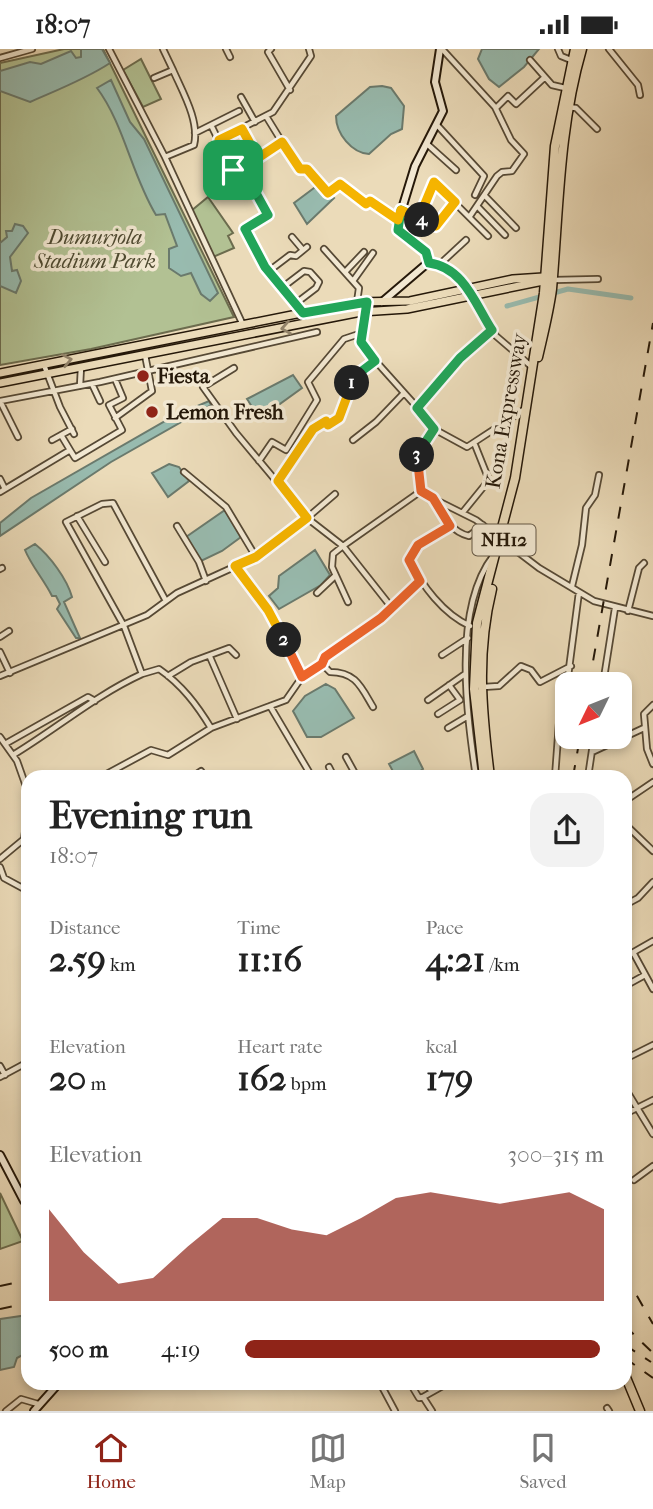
<!DOCTYPE html>
<html lang="en">
<head>
<meta charset="utf-8">
<style>
  :root { --surface:#fff; --page:#f2f2f2; --text:#222; --muted:#767676; --line:#e0e0e0; --accent:#8f2418 }
  body { margin:0; font-family:"IM FELL French Canon",serif; background:var(--page); color:var(--text); height:100vh; display:flex; flex-direction:column; font-size:26px; white-space:nowrap }
  * { box-sizing:border-box; margin:0 }
  p { font-size:23px; color:var(--muted) }
  .icon { flex:none; width:38px; height:38px; fill:none; stroke:currentColor; stroke-width:2; stroke-linecap:round; stroke-linejoin:round }
  .map { position:relative; flex:1; overflow:hidden }
  .sheet { position:absolute; left:21px; top:721px; width:611px; height:620px; display:flex; flex-direction:column; background:var(--surface); border-radius:21px; box-shadow:0 4px 10px #0003 }
  .sheet>* { flex:none }
  .needle { width:46px; rotate:227deg }
  .fabs { position:absolute; left:555px; top:623px; display:grid; gap:14px }
  .fabs a { display:grid; place-items:center; width:77px; height:77px; border-radius:14px; background:var(--surface); box-shadow:0 4px 10px #0003; font-size:35px }
  .pin { position:absolute; display:grid; place-items:center; width:60px; height:60px; color:#fff; margin:-30px; border-radius:14px; box-shadow:0 4px 10px #0006 }
  .km { position:absolute; width:35px; height:35px; margin:-18px; border-radius:50%; background:#222; color:#fff; font-size:19px; line-height:35px; text-align:center }
  .round { display:grid; place-items:center; flex:none; width:74px; height:74px; border-radius:21px; background:var(--page) }
  .head { display:flex; align-items:center; justify-content:space-between; height:119px; padding:0 28px }
  h1 { font-size:38px; font-weight:700; line-height:52px }
  .stats { display:grid; grid-template-columns:repeat(3,1fr); gap:10px; height:119px; padding:7px 28px }
  .stats div { display:grid; align-content:center }
  .stats b { font-size:35px; font-weight:700 }
  .stats small { font-size:19px; font-weight:400 }
  .stats p { font-size:19px }
  .chart { height:196px; padding:14px 28px }
  .chart p { display:flex; justify-content:space-between }
  .chart svg { width:100%; height:126px; margin-top:7px; fill:var(--accent); opacity:.7 }
  ul { padding:0 28px; list-style:none; font-size:23px }
  li { display:grid; grid-template-columns:112px 84px 1fr; align-items:center; height:52px }
  li i { height:18px; border-radius:9px; background:var(--accent) }
  .status { display:flex; justify-content:space-between; align-items:center; height:49px; padding:0 35px; background:var(--surface); direction:ltr }
  .status svg { height:19px; fill:currentColor }
  .menu { display:flex; justify-content:space-around; align-items:center; height:98px; border-top:2px solid var(--line); background:var(--surface); font-size:19px; color:var(--muted) }
  .menu a { display:grid; justify-items:center; gap:4px }
  .menu .current { color:var(--accent) }
  .map>svg:first-child { display:block }
  .green { fill:#b2c193; stroke:#6c6c4e; stroke-width:2 }
  .water { fill:#98bbaf; stroke:#6a7a6d; stroke-width:2 }
  .lines { fill:none; stroke-linecap:round; stroke-linejoin:round }
  .canal { stroke:#98bbaf; stroke-width:5 }
  .minor-casing { stroke:#564935; stroke-width:8 }
  .secondary-casing { stroke:#251809; stroke-width:10 }
  .primary-casing { stroke:#251809; stroke-width:10 }
  .trunk-casing { stroke:#251809; stroke-width:11 }
  .minor { stroke:#f2e8d2; stroke-width:4.5 }
  .secondary { stroke:#f2e8d2; stroke-width:6 }
  .primary { stroke:#ebdbb9; stroke-width:7 }
  .trunk { stroke:#ebdbb9; stroke-width:8 }
  .rail { stroke:#251809; stroke-width:2; stroke-dasharray:12 12; stroke-linecap:butt }
  .oneway { stroke:#92836a }
  .split-1-casing { stroke:#fff; stroke-width:14 }
  .split-2-casing { stroke:#fff; stroke-width:14 }
  .split-3-casing { stroke:#fff; stroke-width:14 }
  .split-4-casing { stroke:#fff; stroke-width:14 }
  .split-5-casing { stroke:#fff; stroke-width:14 }
  .split-1 { stroke:#22a559; stroke-width:9 }
  .split-2 { stroke:#f5b400; stroke-width:9 }
  .split-3 { stroke:#f0652b; stroke-width:9 }
  .split-4 { stroke:#22a559; stroke-width:9 }
  .split-5 { stroke:#f5b400; stroke-width:9 }
  .poi-dot { fill:#8f2418; stroke:#f2e8d2; stroke-width:2.5 }
  .labels { text-anchor:middle; dominant-baseline:central; stroke-width:7; stroke-linejoin:round; paint-order:stroke }
  .shield { fill:#f2e8d2; stroke:#625645; stroke-width:2 }
  .shield-label { font-size:19px; font-weight:bold; fill:#251809 }
  .park-label { font-size:21px; font-style:italic; fill:#4f4b32; stroke:#f2e8d2 }
  .poi-label { font-size:21px; font-weight:bold; fill:#251809; stroke:#f2e8d2; text-anchor:start }
  .street-label { font-size:21px; fill:#251809; stroke:#f2e8d2 }
</style>
</head>
<body>
<div class="status"><b>18:07</b><svg viewBox="0 0 49 12"><path d="M0 12V9h3v3zM5 12V6h3v6zM10 12V3h3v9zM15 12V0h3v12zM26 1h20v11H26zM47 4h2v5h-2z"/></svg></div>
<div class="map">
<svg width="653" height="1362" viewBox="0 0 653 1362">
  <rect width="100%" height="100%" fill="#ebdbb9"/>
  <filter id="stains"><feTurbulence type="fractalNoise" baseFrequency=".00286" numOctaves="4"/><feColorMatrix values="0 0 0 0 .2 0 0 0 0 .09 0 0 0 0 .02 0 0 0 .5 -.17"/></filter>
  <radialGradient id="worn" r=".72"><stop offset=".6" stop-color="#630" stop-opacity="0"/><stop offset="1" stop-color="#630" stop-opacity=".3"/></radialGradient>
  <path class="green" d="M64 0H103L234 268 91 300 0 316V14Z
    M141 10 161 50 143 58 123 21Z
    M208 148 233 184 228 187 234 199 213 208 191 162Z
    M0 1144 23 1192 0 1200Z"/>
  <path class="water" d="M81 0H102L110 14C86 30 57 41 30 53L0 42V22L30 13 41 15 71 2 76 9 81 8Z
    M482 0H539L524 18 499 38 489 30 478 10Z
    M111 31 130 73 144 90 218 244 210 252 201 245 191 224 181 227 169 219V200L177 197 165 165 156 166C132 127 124 75 97 39Z
    M382 37 391 39 404 57 402 80 391 85 369 105C352 104 336 85 336 67L370 38Z
    M318 136 334 149 307 175 294 154Z
    M15 175 23 177 28 184 10 208 12 222 17 221 21 232 16 244 0 237V194L7 188 6 182H12Z
    M293 326 302 339 277 357 256 364 247 350Z
    M209 352 211 356 111 413 0 487V474L31 449 174 367Z
    M169 415 179 418 189 432 168 448 152 424Z
    M225 461 241 488 222 502 201 512 186 488Z
    M35 495C50 507 67 530 72 548L64 553 80 589H76L57 560 60 555 56 547H52C44 531 31 516 25 501Z
    M315 501 330 526 321 536 279 560 269 547 278 539 279 527Z
    M326 635 335 640 354 669 321 688H307L293 662 305 647Z
    M414 702 423 720 412 728H396L389 715Z
    M28 1266V1303L17 1309 14 1318 0 1321V1270Z"/>
  <g class="lines">
    <path class="canal" d="M507 257 568 240 631 249"/>
    <g class="minor-casing">
      <path id="minor" d="M109 0 165 108 243 276
        M163 0 173 21
        M226 0 230 8
        M271 0 268 3 290 41
        M442 0 495 58 511 91 524 105 512 122 502 123 497 127 470 167
        M558 0 561 7 571 11
        M609 0 638 36 640 46
        M0 9 32 0
        M530 11 552 36 565 39
        M154 29 173 21C182 42 200 72 194 96L165 108
        M241 48 255 73
        M568 58 576 59 597 80
        M496 59 508 47 516 55 545 28
        M211 76 233 121 258 109 242 80
        M437 76 484 127 475 146
        M195 84 239 62
        M219 91 273 63 311 7 309 0
        M282 93 300 120H307L328 144 340 135 366 155 371 151 398 171
        M427 95 456 121
        M258 109 282 93 266 67
        M241 117 268 166 245 180 265 218 302 264
        M486 148 516 179
        M478 158 505 186
        M401 162 419 169 434 133 488 187
        M419 169 436 177 455 153
        M292 188 303 201
        M324 200 359 239 357 253
        M429 214 442 217 468 239 496 287 532 318
        M439 216 466 191
        M269 222 290 206 296 207 307 198
        M346 222 364 203
        M554 231 598 230
        M353 232 373 204
        M283 238 304 222 310 223 319 233 316 239 295 255
        M367 253 361 293 363 298 433 376 434 380 417 405 422 444 476 471 539 519 594 552 653 567
        M44 316 60 358 74 385
        M234 319 203 338 236 384 307 469 335 445
        M92 335 100 352
        M80 337 81 318
        M417 358 460 309 492 281
        M115 369 152 342 145 306
        M434 380 467 398 525 360
        M61 386 70 401
        M18 388 0 352 100 333 317 283
        M52 391 72 380
        M353 391 376 373 404 344
        M259 412 272 393 286 401 317 351 308 333 344 290 362 284
        M184 423 226 458 256 508
        M0 430 5 440
        M278 432 313 380 326 372 328 376 339 369 354 328 375 312
        M0 443 70 401 75 409 122 381 109 356 123 349 115 330
        M433 449C442 464 450 483 469 487L483 476
        M463 463 489 431 475 396
        M77 467 105 513
        M177 477 199 513 206 532
        M450 477 418 496 409 511C422 536 443 565 470 577
        M0 520 2 519
        M572 537 582 496 586 459 595 446 599 426
        M317 544 335 527
        M348 553 332 518 333 505 343 497 392 559
        M628 562 639 519 644 514
        M0 588 9 582
        M0 603 10 624
        M442 606 468 589
        M210 608 237 670
        M322 615 330 623C356 623 361 638 373 658
        M0 627 147 566 177 544 256 508 307 469 343 497 421 442
        M168 627 191 613 229 599 236 606
        M302 628 322 615 325 608 381 569 420 532
        M567 635 579 543
        M603 635 615 559
        M483 638 499 637 521 617 531 621 540 633 571 617
        M428 651 465 625
        M653 656 644 665 647 700 653 715
        M270 657 312 728
        M438 665 460 651 449 636
        M211 679 286 651 302 628 268 561 235 517
        M448 679 468 667
        M0 688 17 712 28 743
        M5 695 88 648 95 652
        M592 703 644 679
        M13 706C56 680 96 646 142 625
        M346 708 357 728
        M329 718 334 728
        M101 728 151 701 168 706 211 679C197 656 182 636 159 620L142 625 124 577 66 473 102 455 113 454 166 552
        M192 728 201 722 205 728
        M476 728C467 666 452 561 493 507
        M555 728 559 674 567 636
        M588 728 594 688
        M625 752 653 733
        M28 762 24 790 28 794
        M625 775 653 802
        M0 810 24 790
        M0 818 4 829 28 842
        M625 856 638 849 653 833
        M634 905 653 940
        M625 908 653 892
        M625 937 645 926
        M625 1010 653 996
        M0 1017 5 1026
        M0 1028 28 1013
        M625 1039 653 1085
        M625 1065 653 1051
        M634 1131 653 1117
        M380 1334 395 1362
        M410 1334 419 1349 423 1348
        M426 1334 432 1343
        M607 1359 609 1362
        M6 1362 21 1350 38 1355
        M432 1362 423 1348 448 1334"/>
    </g>
    <g class="secondary-casing">
      <path id="secondary" d="M382 253 430 212C425 195 400 193 397 176L415 117 443 62 435 33 440 0
        M0 1106 24 1152 28 1154
        M34 1362 59 1334"/>
    </g>
    <g class="primary-casing">
      <path id="primary" d="M0 324 357 253 410 252 513 230 543 228
        M0 334 361 263 407 260 548 231"/>
    </g>
    <g class="trunk-casing">
      <path id="trunk" d="M538 308C543 286 549 263 552 240 559 159 559 79 582 0
        M484 728 474 640 477 574 515 429 544 244 555 97 575 0
        M490 728C482 663 476 605 492 540
        M625 1326 640 1362"/>
    </g>
    <use href="#minor" class="minor"/>
    <use href="#secondary" class="secondary"/>
    <use href="#primary" class="primary"/>
    <use href="#trunk" class="trunk"/>
    <path class="rail" d="M589 635 653 274
      M573 728 580 688
      M625 1226 653 1275
      M0 1237 28 1231
      M0 1260 28 1254
      M625 1277 653 1304
      M625 1296 651 1313
      M625 1309 653 1329"/>
  </g>
  <defs><path id="oneway-chevron" d="M-2-3.5L2.5 0L-2 3.5" fill="none" stroke-width="1.6" stroke-linecap="round" stroke-linejoin="round" transform="scale(1.75)"/></defs>
  <g class="oneway">
    <use href="#oneway-chevron" transform="translate(286 279) rotate(170)"/>
    <use href="#oneway-chevron" transform="translate(67 311) rotate(-11)"/>
  </g>
  <g class="lines">
    <g class="split-1-casing">
      <path id="split-1" d="M233 121 241 117 268 166 245 180 265 218 303 264 367 253 361 293 375 312 354 328 352 334"/>
    </g>
    <g class="split-2-casing">
      <path id="split-2" d="M284 591 268 561 235 517 256 508 307 469 278 432 313 380 326 372 328 376 339 369 352 334"/>
    </g>
    <g class="split-3-casing">
      <path id="split-3" d="M284 591 302 628 322 615 325 608 381 569 420 532 409 511 418 496 450 477 433 449 421 442 417 406"/>
    </g>
    <g class="split-4-casing">
      <path id="split-4" d="M417 406 434 380 417 359 460 309 492 281C476 257 464 218 429 214L426 203 398 181 401 161 422 171"/>
    </g>
    <g class="split-5-casing">
      <path id="split-5" d="M233 121 219 91 242 80 258 109 282 93 300 120H307L328 144 340 135 366 155 370 152 398 171 401 161 419 169 434 133 455 153 436 177 422 171"/>
    </g>
    <use href="#split-1" class="split-1"/>
    <use href="#split-2" class="split-2"/>
    <use href="#split-3" class="split-3"/>
    <use href="#split-4" class="split-4"/>
    <use href="#split-5" class="split-5"/>
  </g>
  <g class="poi-dot">
    <circle cx="143" cy="327" r="7"/>
    <circle cx="152" cy="363" r="7"/>
  </g>
  <g class="labels">
    <rect class="shield" x="472.5" y="475.5" width="63" height="31" rx="5"/>
    <g class="shield-label">
      <text x="504" y="491">NH12</text>
    </g>
    <g class="park-label">
      <text x="95" y="188">Dumurjola<tspan x="95" dy="24">Stadium Park</tspan></text>
    </g>
    <g class="poi-label">
      <text x="157" y="327">Fiesta</text>
      <text x="166" y="363">Lemon Fresh</text>
    </g>
    <g class="street-label">
      <text transform="translate(506 362) rotate(-80)">Kona Expressway</text>
    </g>
  </g>
  <rect width="100%" height="100%" filter="url(#stains)"/>
  <rect width="100%" height="100%" fill="url(#worn)"/>
</svg>
<div class="fabs">
<a><svg class="needle" viewBox="-14 -14 28 28"><path d="M0-13l5 13h-10z" fill="#e53935"/><path d="M0 13l5-13h-10z" fill="#767676"/></svg></a>
</div>
<div class="pin" style="left:233px;top:121px;background:#1e9e55"><svg class="icon" aria-label="arrive" viewBox="0 0 24 24"><path d="M6 21V4h12l-3 4 3 4H6"/></svg></div>
<b class="km" style="left:352px;top:334px">1</b>
<b class="km" style="left:284px;top:591px">2</b>
<b class="km" style="left:417px;top:406px">3</b>
<b class="km" style="left:422px;top:171px">4</b>
<section class="sheet">
<div class="head"><div><h1>Evening run</h1><p>18:07</p></div><a class="round"><svg class="icon" aria-label="share" viewBox="0 0 24 24"><path d="M12 15V3M7 8l5-5 5 5M5 13v7h14v-7"/></svg></a></div>
<div class="stats">
<div><p>Distance</p><b>2.59<small> km</small></b></div>
<div><p>Time</p><b>11:16</b></div>
<div><p>Pace</p><b>4:21<small> /km</small></b></div>
</div>
<div class="stats">
<div><p>Elevation</p><b>20<small> m</small></b></div>
<div><p>Heart rate</p><b>162<small> bpm</small></b></div>
<div><p>kcal</p><b>179</b></div>
</div>
<div class="chart"><p><span>Elevation</span>300–315 m</p>
<svg viewBox="0 0 160 44" preserveAspectRatio="none"><path d="M0 44V12L10 27L20 38L30 36L40 25L50 15L60 15L70 19L80 21L90 15L100 8L110 6L120 8L130 10L140 8L150 6L160 12V44z"/></svg>
</div>
<ul>
<li><b>500 m</b>4:19<i style="width:99%"></i></li>
</ul>
</section>
</div>
<nav class="menu">
<a class="current"><svg class="icon" aria-label="home" viewBox="0 0 24 24"><path d="M3 11l9-7 9 7M6 9v11h12V9"/></svg>Home</a>
<a><svg class="icon" aria-label="map" viewBox="0 0 24 24"><path d="M3 6l6-2 6 2 6-2v14l-6 2-6-2-6 2zM9 4v14M15 6v14"/></svg>Map</a>
<a><svg class="icon" aria-label="saved" viewBox="0 0 24 24"><path d="M7 4h10v16l-5-4-5 4z"/></svg>Saved</a>
</nav>
</body>
</html>
